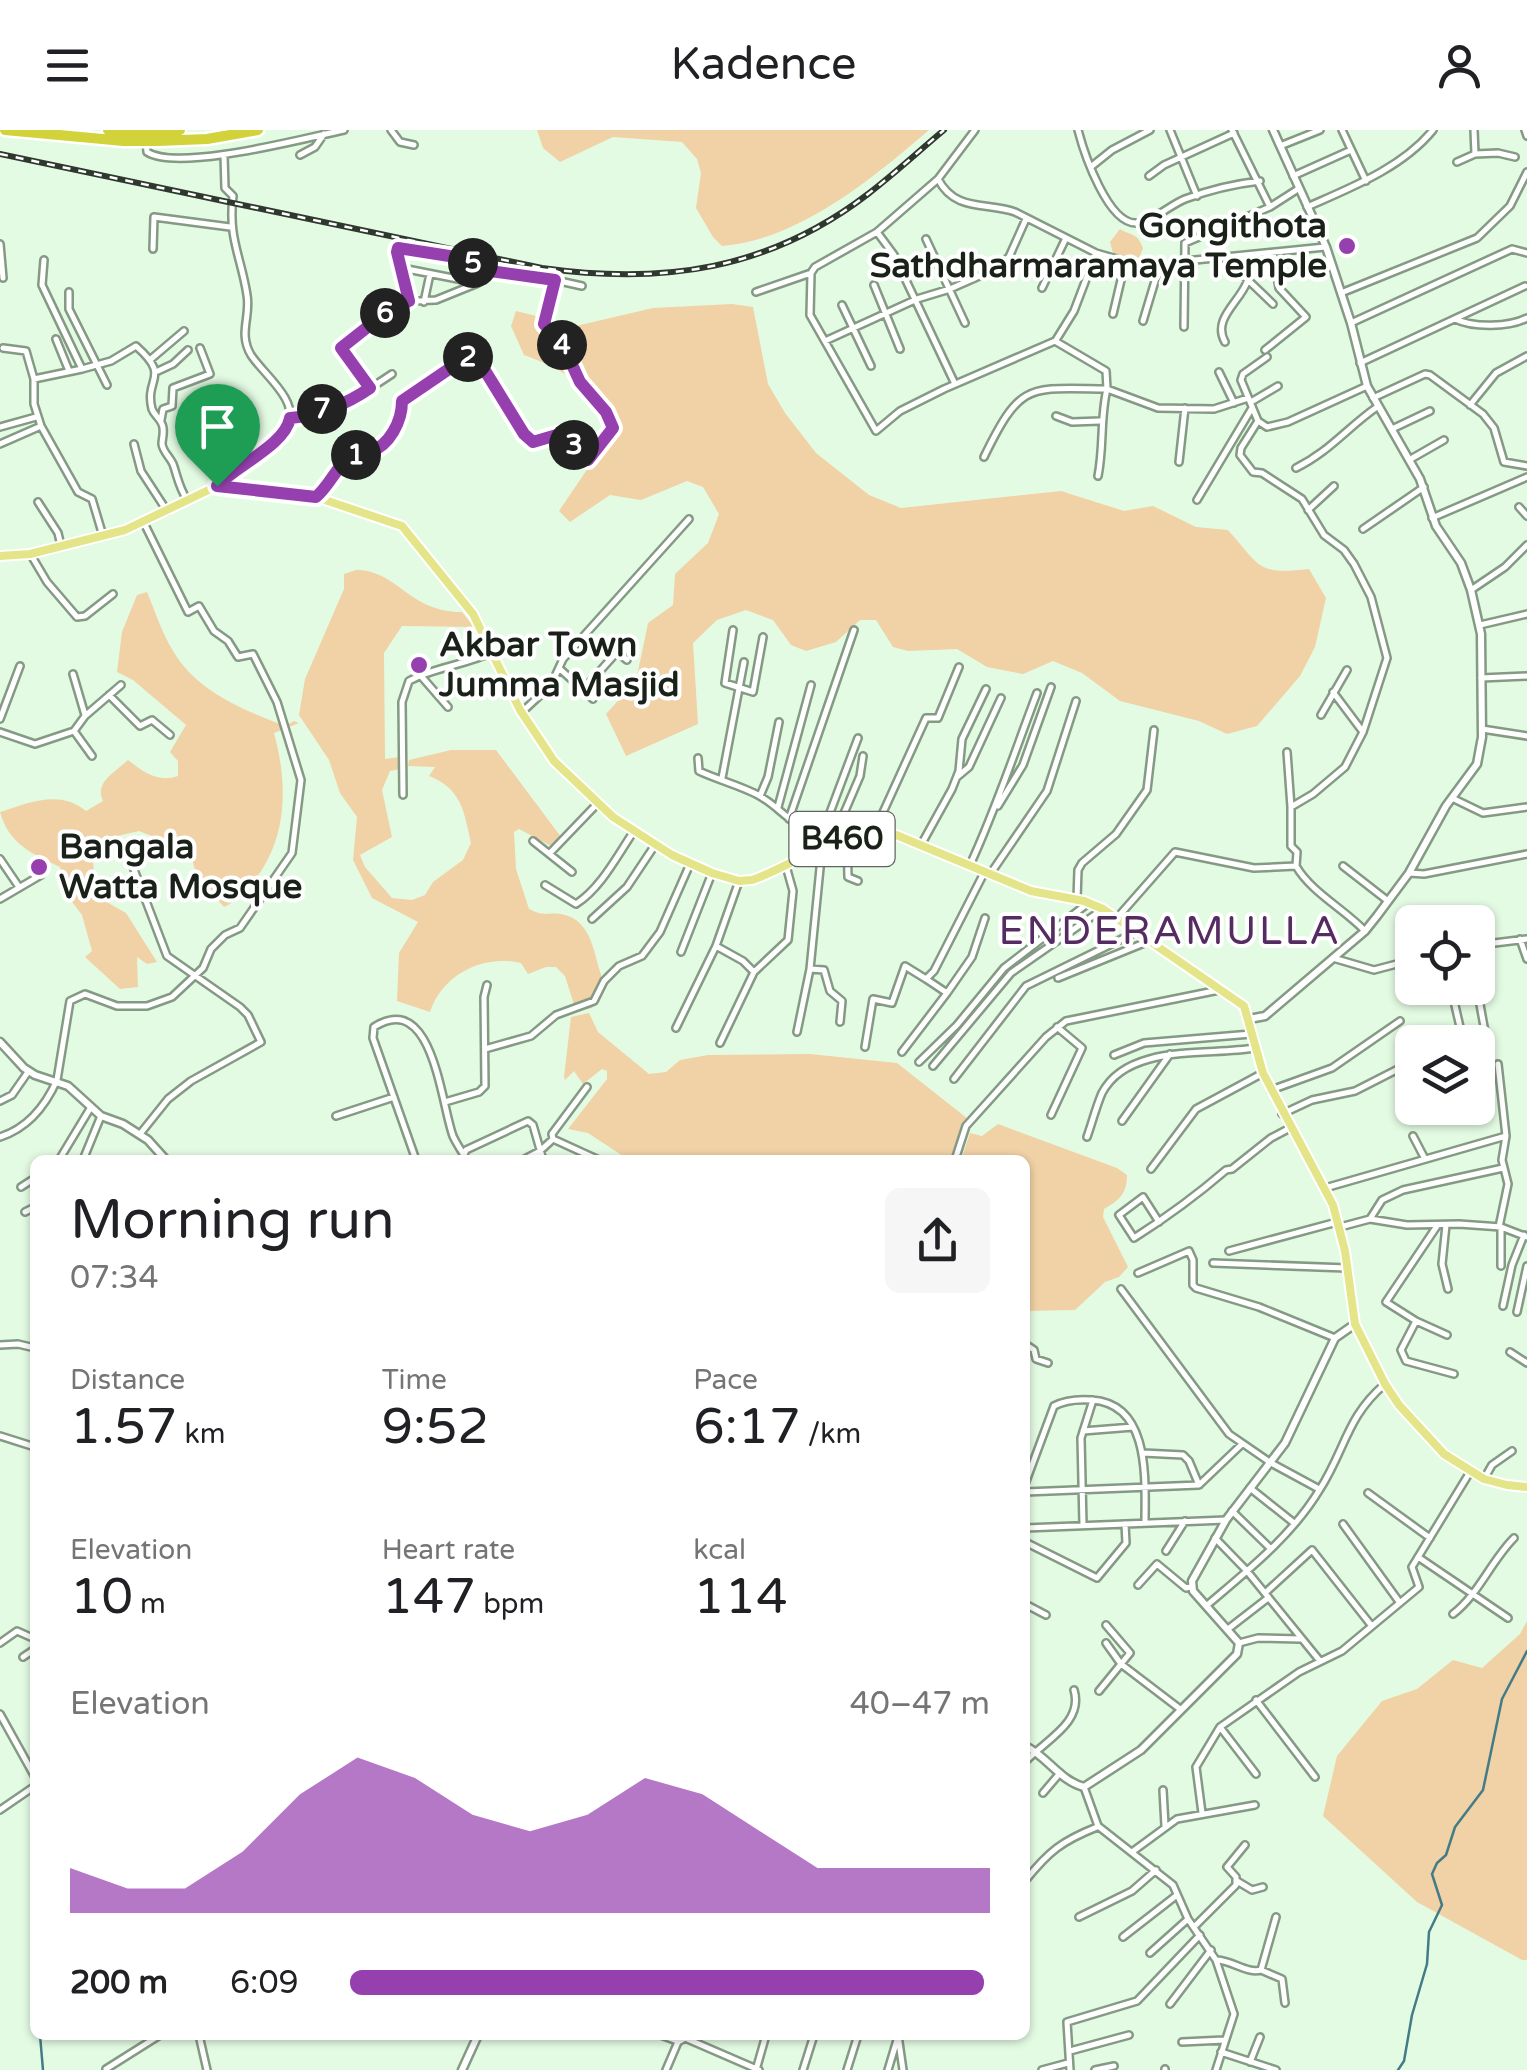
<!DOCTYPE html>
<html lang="en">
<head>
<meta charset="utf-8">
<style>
  :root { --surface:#fff; --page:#f6f6f6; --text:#202124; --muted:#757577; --accent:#9540ae }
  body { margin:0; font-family:"Varela Round",sans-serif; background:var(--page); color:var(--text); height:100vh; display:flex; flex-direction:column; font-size:38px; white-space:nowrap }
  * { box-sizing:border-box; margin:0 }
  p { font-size:32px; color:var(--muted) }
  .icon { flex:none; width:55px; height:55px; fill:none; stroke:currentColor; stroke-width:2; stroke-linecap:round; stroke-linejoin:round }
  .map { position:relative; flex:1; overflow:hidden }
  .sheet { position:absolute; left:30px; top:1025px; width:1000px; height:885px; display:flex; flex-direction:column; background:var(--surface); border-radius:15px; box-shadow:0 2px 8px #0004 }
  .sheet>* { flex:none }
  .buttons { position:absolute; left:1395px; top:775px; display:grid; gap:20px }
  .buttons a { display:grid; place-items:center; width:100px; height:100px; border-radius:15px; background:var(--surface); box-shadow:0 2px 8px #0004; font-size:50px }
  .pin { position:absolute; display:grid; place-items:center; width:85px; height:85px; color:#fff; margin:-102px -42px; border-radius:50% 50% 50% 0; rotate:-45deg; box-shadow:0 0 10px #0007 }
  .pin .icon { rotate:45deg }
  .km { position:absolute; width:50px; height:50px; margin:-25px; border-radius:50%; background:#222; color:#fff; font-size:28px; line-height:50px; text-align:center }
  .round { display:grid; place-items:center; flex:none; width:105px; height:105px; border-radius:15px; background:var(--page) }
  .overview { display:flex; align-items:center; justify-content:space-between; height:170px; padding:0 40px }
  h1 { font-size:55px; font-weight:600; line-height:75px }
  .stats { display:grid; grid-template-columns:repeat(3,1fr); gap:15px; height:170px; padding:10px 40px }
  .stats div { display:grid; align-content:center }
  .stats b { font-size:50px; font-weight:600 }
  .stats small { font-size:28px; font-weight:400 }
  .stats p { font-size:28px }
  .chart { height:280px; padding:20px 40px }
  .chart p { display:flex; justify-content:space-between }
  .chart svg { width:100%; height:180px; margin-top:10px; fill:var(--accent); opacity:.7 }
  ul { padding:0 40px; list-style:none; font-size:32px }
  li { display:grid; grid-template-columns:160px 120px 1fr; align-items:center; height:75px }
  li i { height:25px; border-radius:12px; background:var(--accent) }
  header { display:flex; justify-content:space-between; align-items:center; height:130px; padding:0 40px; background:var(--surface); font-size:45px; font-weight:600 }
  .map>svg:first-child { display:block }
  .green { fill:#f1d1a6 }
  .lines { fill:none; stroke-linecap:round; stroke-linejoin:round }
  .stream { stroke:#437c86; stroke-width:2.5 }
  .street-casing { stroke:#859a84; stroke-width:10 }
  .secondary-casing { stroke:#859a84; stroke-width:11 }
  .primary-casing { stroke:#fff; stroke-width:12 }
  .highway-casing { stroke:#fff; stroke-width:15 }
  .street { stroke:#fff; stroke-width:5 }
  .secondary { stroke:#fff; stroke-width:6 }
  .primary { stroke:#e4e489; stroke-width:8 }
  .highway { stroke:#d2d23a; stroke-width:10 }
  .rail-casing { stroke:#2e382e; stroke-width:6 }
  .rail { stroke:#fff; stroke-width:2.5; stroke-dasharray:8; stroke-linecap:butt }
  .highway-bridge-casing { stroke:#fff; stroke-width:15; stroke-linecap:butt }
  .highway-bridge { stroke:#d2d23a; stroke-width:10 }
  .route-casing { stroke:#fff; stroke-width:20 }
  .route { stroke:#9540ae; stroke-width:12 }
  .poi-dot { fill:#9540ae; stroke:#fff; stroke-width:4 }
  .labels { text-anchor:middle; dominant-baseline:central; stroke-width:8; stroke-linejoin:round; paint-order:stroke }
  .shield { fill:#fff; stroke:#5e645e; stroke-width:2.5 }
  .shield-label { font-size:32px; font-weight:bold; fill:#192119 }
  .poi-label { font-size:35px; font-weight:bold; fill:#192119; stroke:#fff; text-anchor:start }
  .quarter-label { font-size:40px; letter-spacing:2.5px; fill:#552c61; stroke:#fff }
</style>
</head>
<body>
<header><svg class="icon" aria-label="menu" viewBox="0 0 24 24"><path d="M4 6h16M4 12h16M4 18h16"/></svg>Kadence<svg class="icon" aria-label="person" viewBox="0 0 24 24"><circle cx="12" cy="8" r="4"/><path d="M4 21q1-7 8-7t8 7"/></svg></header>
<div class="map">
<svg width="1527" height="1940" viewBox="0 0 1527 1940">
  <rect width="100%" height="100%" fill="#e4fbe3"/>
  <path class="green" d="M537 0H929C873 48 799 110 722 116L713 107 696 78 701 43 697 29 682 12 613 7 560 32 543 18Z
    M1120 99C1131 106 1137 102 1143 118L1138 131 1134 133 1113 123 1110 112Z
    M732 174 753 177 768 254 785 283 816 323 869 365 901 378 1061 361 1124 381 1153 376 1196 397 1228 400C1261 437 1257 445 1309 439L1326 468 1315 517 1300 546 1257 596 1227 604 1199 591 1120 571 1082 543 1053 531 1023 544 987 537 957 519 908 521 893 517 876 490H860L836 512 806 521 791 515 773 490 746 480 717 490 693 513 698 594 626 626 606 584 636 551 648 493 673 475 675 444 708 413 719 384 703 357 687 351 641 370 610 365 570 392 559 381 611 304C605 262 561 238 524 225L511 196 516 181 576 196 653 178Z
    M356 440C398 440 408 482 462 482L474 497 402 496 384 523 385 629 400 627V639L390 641 382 660 392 707 360 725 365 737 392 768 412 770 425 765 433 752 463 730 471 713C464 682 462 659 429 646L435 637 408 636 409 630 451 620H496L561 707 553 717 519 699 514 702 516 739 529 779C545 787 546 782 561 784 594 790 593 826 603 850L592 878 576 881 565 846 556 837H546L528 844 521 833C482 824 442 845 430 882L397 871 399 823 418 792 372 768 353 730 357 687 340 663 329 630 299 585 305 549 344 459V444Z
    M147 462C155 481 162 503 173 521 197 562 244 580 285 596L294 591 299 593 274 603C288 654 288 709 253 752 243 763 237 771 224 777L196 744 190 721 139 701 113 707 93 731 96 766 126 783 157 832 147 834 137 827 138 857 120 859 85 827 92 821 82 785 66 764 60 737C31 723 9 714 0 682 29 673 59 659 86 681L103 671C94 653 115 642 128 630 144 642 157 653 178 646V631L170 622 186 595 133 550 117 542 122 502 137 465Z
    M589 883 598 902 649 944 666 942 680 930 708 925 810 924 897 933 968 989 954 1030H629L588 1003 568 999 607 949V941L602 939 583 954 574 941 565 950 564 947 571 887Z
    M998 994 1117 1038 1127 1045C1127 1063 1120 1070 1104 1079L1103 1087 1128 1137 1119 1147 1105 1152 1075 1180 1025 1181V1030H961L970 1003 982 1006Z
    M1527 1491V1830H1522L1417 1772 1323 1686 1337 1626 1382 1571 1417 1559 1453 1530 1482 1538 1520 1504Z"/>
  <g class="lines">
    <path class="stream" d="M40 1905 43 1940
      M1398 1940 1404 1931 1412 1885 1427 1834 1429 1802 1442 1775 1432 1744 1437 1733 1446 1725 1455 1697 1483 1660 1502 1569 1527 1521"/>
    <g class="street-casing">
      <path id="street" d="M391 0 400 12 414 15
        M975 0 938 49 877 102 815 137 811 143 810 185 876 301 900 281 944 259 1055 211 1106 241 1107 259C1028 258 1021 251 984 327
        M1078 0C1084 23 1108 95 1137 93 1152 92 1170 75 1185 69 1209 60 1234 54 1260 51
        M1170 0 1197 66
        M1232 0 1270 77
        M1342 0 1366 51
        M1474 0 1475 24 1498 23 1515 27
        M1525 0 1527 6
        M146 11 147 22C178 42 305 8 344 0
        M1280 16 1320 0
        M300 25 315 17 324 4
        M1457 32 1475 24
        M1092 36 1112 20 1150 0
        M1149 46 1164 35 1234 3
        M1293 46 1351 20
        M938 49C955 82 986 72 1015 82L1096 123 1158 141 1168 142 1185 131 1325 117
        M1307 77C1350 58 1402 38 1433 0
        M877 102 894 125 955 254
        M926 109 965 193
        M0 114 3 148
        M153 119 154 87 230 97
        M1225 128 1273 174
        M44 130 42 155 82 239 111 231 136 216C172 248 144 247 152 279 155 287 162 289 163 298 164 304 162 309 162 314 163 322 170 327 173 334 178 348 178 355 187 370
        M874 155 900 219
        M582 156 555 150 544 194 562 213 580 252 606 282 613 298 588 330
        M1042 158 1066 108
        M69 162V179L107 255
        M756 162 811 143
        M1341 163 1477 108 1510 76 1527 42
        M409 171 397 122 398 118 463 128 490 141 555 150
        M424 172 430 144
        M842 175 871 236
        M1113 184 1125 133
        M1455 189C1474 198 1509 197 1527 188
        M1143 191 1158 141
        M1351 193 1512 119 1527 123
        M1184 197 1185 113 1270 77 1298 59
        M56 209 69 241
        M1056 210 1074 181 1096 123
        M825 211 917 169 950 159 993 140 1009 127 1026 89
        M1225 212C1212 189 1239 173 1247 152
        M3 218 26 221 34 249V274L41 296 78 362 92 369 103 406
        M1265 220 1306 187 1279 158 1273 123
        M1267 227 1243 244 1241 250 1258 291 1241 318 1240 325 1253 342 1262 343 1302 369 1324 405 1344 420 1354 434 1371 467 1387 528 1363 602 1345 637 1313 664 1291 677V716L1297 722 1296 736
        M151 229 184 201
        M1360 233 1525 156
        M158 241 173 234 188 220
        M1219 242 1234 273
        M34 249 82 239
        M370 259 341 218 384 184 409 171 436 170 478 153 402 138
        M1373 268 1425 244 1430 245 1483 284 1494 298 1504 332 1527 336
        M1251 272 1278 256
        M1470 275 1496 243 1527 226
        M1056 286 1072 292 1100 291
        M290 288C328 285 361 265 392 244
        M161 290 163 279 172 276 173 258 210 244 200 218
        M1258 291 1267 297 1288 292 1367 256
        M0 297 36 287
        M1392 299 1430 281
        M0 314 41 296
        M134 314 141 341 167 381
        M1409 330 1444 310
        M1179 332 1185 278
        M1296 338C1329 322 1348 297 1377 277
        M1098 346C1104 316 1100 288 1107 259L1158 278 1214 279 1248 268
        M217 356C232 340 282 312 288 297 300 270 263 244 251 225 238 203 251 187 247 165 241 126 228 109 233 66L225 58 224 25
        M318 366 351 326 374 322 400 293 402 271 471 225 476 226 524 304 533 311 560 303 589 331
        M1197 370 1252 278
        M38 372 58 403 61 416
        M1519 377 1527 386
        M1308 380 1334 356
        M1432 388 1527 347
        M1363 399 1424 357
        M31 425 47 452 77 487 85 486 113 464
        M1471 460 1505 437 1527 415
        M1480 495 1527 484
        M733 500 725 553 753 562 763 507
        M560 539 593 569
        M73 544 85 585
        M421 546 448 577
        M1481 548 1527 546
        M583 560 617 522 627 530
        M1333 562 1363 602
        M109 565 140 596 152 590 170 605
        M522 582 551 555 563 529 689 389
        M1321 585 1347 540
        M0 589 20 536
        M1482 599 1527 606
        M74 601 85 586 121 555
        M0 602 35 614 74 601 92 626
        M1287 622 1291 677
        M698 628 699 641C718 650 739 655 758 665 773 673 783 685 797 694 809 701 820 703 829 715
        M957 647 969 637 1001 568
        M722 648 744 532
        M403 665 402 572 409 551C434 537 466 535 492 522
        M760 666 768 647 779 592
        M1452 668 1483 683 1527 677
        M998 676 1023 635 1051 557
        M778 677 811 555
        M789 689 854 500
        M875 700 926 588H938L959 537
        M822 704 858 608
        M847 707 848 747 858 751
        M843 708 839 695 860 646 863 626
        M533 711 572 742
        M921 715 952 659 959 641 962 609 986 559
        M550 723 597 674
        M0 729 19 757
        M970 735C996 679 1015 621 1037 563
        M1343 736 1388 771
        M133 737 167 826 240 877 248 885 261 912 191 951 168 969 140 1004
        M991 743 1047 661 1076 571
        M1409 743 1424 744 1527 724
        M545 755 576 774C601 758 617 726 634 701
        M0 769 41 745
        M1077 769 1078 740 1082 733 1116 704 1147 660 1154 600
        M1117 788 1175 722 1254 738 1296 736C1311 762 1344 779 1365 801
        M592 789 627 757 655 715
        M1520 809 1527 829
        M1478 815 1527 809
        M716 816 743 831 754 842
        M681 822 712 743
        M1333 828 1374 840 1412 830
        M810 839 824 840 830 861 842 871 840 892
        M1058 848 1149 811
        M1451 858 1460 897
        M1477 858 1485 902
        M947 863 972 827 985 788
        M676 898 716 816 739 751
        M797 902 810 839 822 718
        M720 913 754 842 788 810 793 761 786 736
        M865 917 873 869 892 873 905 836 926 849
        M485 919 531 906 556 885 594 871 604 851 619 836 642 826 660 802 690 734
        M902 922 947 863 926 849 934 841 985 741
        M1114 925 1144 913 1251 904
        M919 932 957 895 1004 838 1087 774
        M1498 934 1506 1006
        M933 936 1011 843 1103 779
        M954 949 1026 856 1136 802
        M1271 960 1332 938 1400 891
        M0 971 12 965 28 942
        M445 972 479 962 485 956 484 867 487 855
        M1282 984 1312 970 1355 961 1408 934
        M1051 985 1082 918 1057 897
        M336 986 394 967
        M1122 991 1170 924
        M1413 1006 1425 1029
        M0 1007C28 998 45 977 57 950L70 871 85 864 117 876H147L172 867 203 838 211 819 225 805 240 798 292 723 301 650 277 572 253 524 238 527 228 511 214 501 199 476 188 482 144 393
        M1087 1007C1092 993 1096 977 1102 963 1128 913 1209 926 1254 918
        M553 1009 599 1030
        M59 1030 91 977
        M83 1030 101 986
        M416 1030 373 908 374 897C433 859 441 974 453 1006 456 1013 461 1020 465 1027
        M462 1030 466 1020 528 991 533 995 543 1030
        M523 1030 540 1021 553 1009 552 1004 587 957
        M955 1030 966 996 1046 907 1066 891 1219 860
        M1151 1039 1196 979 1263 943
        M21 1057 35 1048
        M1325 1058 1506 1006 1502 1030 1508 1054 1499 1097
        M25 1082 35 1077
        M1370 1089 1382 1070 1403 1060 1503 1038
        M1159 1092 1143 1067 1119 1085 1134 1108C1167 1087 1197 1065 1226 1040L1232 1039 1271 1008 1290 998
        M1446 1095 1442 1134 1448 1159
        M1437 1096 1386 1172 1416 1191 1401 1220 1406 1231 1454 1244
        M1340 1097 1370 1089 1407 1095 1459 1094 1501 1097 1527 1107
        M1229 1121 1337 1092
        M1213 1133 1347 1138
        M1501 1136V1097
        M1138 1143 1189 1121 1193 1130V1155L1196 1158 1259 1177 1335 1208
        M1121 1159 1229 1304 1271 1333 1319 1359
        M1503 1176 1512 1135 1524 1105
        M1517 1182 1527 1136
        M1416 1191 1447 1205
        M1025 1214 1034 1220 1036 1229 1048 1233
        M0 1215 18 1214 35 1218
        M1510 1222 1527 1233
        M1083 1301 1133 1297
        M0 1306 35 1317
        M1143 1323 1183 1325 1189 1331 1199 1355
        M1484 1349 1492 1335 1512 1321
        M1025 1354 1054 1276C1065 1270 1079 1269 1092 1270 1151 1274 1145 1351 1145 1393
        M1250 1358 1294 1393
        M1025 1362 1199 1355 1242 1314
        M1368 1363 1430 1408
        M1232 1381 1271 1419
        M1343 1394 1400 1473
        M1083 1395 1081 1308 1093 1270
        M1025 1398 1226 1390
        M1215 1408 1247 1441 1320 1531
        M1025 1412 1097 1448 1126 1413 1125 1394
        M1166 1421 1185 1391
        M1418 1427 1508 1488
        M1138 1455 1157 1434 1186 1458 1191 1457
        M1265 1463 1312 1420 1371 1495
        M1025 1474 1046 1485
        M1206 1476C1247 1441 1292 1406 1320 1359 1345 1320 1347 1286 1385 1254
        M1453 1484C1479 1464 1491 1431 1514 1408
        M1228 1499 1268 1468
        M0 1513 17 1501 35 1509
        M1106 1513 1121 1534 1180 1579
        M1239 1513 1258 1508 1300 1509
        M23 1527 35 1519
        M1099 1561 1130 1523 1106 1495
        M1256 1570 1315 1647
        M0 1584 35 1647
        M1220 1597 1256 1644
        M1025 1632C1044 1611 1084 1593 1074 1560
        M1084 1657 1098 1696 1173 1755 1188 1789 1216 1830 1234 1884 1216 1940
        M1163 1660 1165 1696
        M1043 1663 1060 1643
        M0 1680 35 1656
        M1202 1683 1196 1637 1220 1597 1299 1542 1342 1521 1419 1457 1412 1437 1470 1342
        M1132 1722 1177 1689 1255 1675
        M1025 1751C1049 1721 1062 1711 1097 1697
        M1237 1751 1252 1760 1263 1757
        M1079 1787 1132 1761 1156 1740
        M1194 1797 1236 1755V1747L1227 1737 1245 1715
        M1123 1807 1177 1765
        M1150 1823 1188 1789
        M1216 1830C1232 1830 1247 1844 1261 1840L1276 1787
        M1261 1840 1282 1849 1285 1873
        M1170 1874 1211 1820
        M199 1905 207 1940
        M661 1905 677 1911
        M898 1905 903 1940
        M1182 1912 1224 1910
        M1070 1921 1129 1905
        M1221 1922 1276 1940
        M1250 1932 1260 1907
        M106 1939 160 1905
        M1165 1939V1940
        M666 1940 678 1912 685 1908 759 1940
        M756 1940 766 1905
        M803 1940 814 1905
        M847 1940 858 1905
        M888 1940 897 1910
        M1042 1940 1068 1933
        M1070 1940 1067 1892 1137 1871 1200 1805
        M1095 1940 1114 1936"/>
    </g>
    <g class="secondary-casing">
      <path id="secondary" d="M1249 889 1265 886 1365 801 1377 786 1409 743 1446 676 1477 634 1482 607 1481 504 1471 460 1461 433 1436 396 1420 349 1367 256 1351 193 1326 117 1273 0
        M0 912 24 938 35 945 68 956 101 986 123 994 148 1010 166 1030
        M1025 1616C1047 1626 1060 1651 1084 1657L1141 1620 1237 1524 1239 1513 1193 1461 1192 1451 1226 1390 1285 1313 1335 1208 1355 1194
        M462 1940 478 1905"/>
    </g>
    <g class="primary-casing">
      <path id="primary" d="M0 426 30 424 125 400 217 356 251 357 316 367 402 396 473 484 520 580 554 631 613 687 672 725 712 743 739 751 752 750C796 735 841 697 889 702L1031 761 1084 771 1103 779 1244 876 1263 943 1333 1075 1345 1121 1355 1194 1385 1254 1399 1275 1444 1324 1484 1349 1507 1355 1527 1357"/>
    </g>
    <g class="highway-casing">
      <path id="highway" d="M5 0 124 11
        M108 0 125 1
        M157 2 180 0
        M157 11 207 9 258 0"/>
    </g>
    <use href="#street" class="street"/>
    <use href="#secondary" class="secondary"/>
    <use href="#primary" class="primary"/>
    <use href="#highway" class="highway"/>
    <g class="rail-casing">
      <path id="rail" d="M0 24 542 138C663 155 769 140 868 64 894 44 919 21 944 0"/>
    </g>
    <use href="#rail" class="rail"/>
    <g class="highway-bridge-casing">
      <path id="highway-bridge" d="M125 1 157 2
        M124 11H157"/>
    </g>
    <use href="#highway-bridge" class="highway-bridge"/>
  </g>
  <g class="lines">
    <g class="route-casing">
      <path id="route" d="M398 118 462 128 490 141 555 150 544 194 562 213 580 252 606 282 613 298 588 330 560 304 533 312 524 304 476 226 471 224 402 271C402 291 390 315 370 322 362 325 354 324 347 329 335 340 329 356 316 367L217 356C237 335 285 315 290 288 317 286 347 274 370 258L341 218 384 184 409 171 397 122Z"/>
    </g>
    <use href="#route" class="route"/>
  </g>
  <g class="poi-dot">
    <circle cx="1347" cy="116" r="10"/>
    <circle cx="419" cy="535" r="10"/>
    <circle cx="39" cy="737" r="10"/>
  </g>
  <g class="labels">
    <rect class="shield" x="789.5" y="682" width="105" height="54" rx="8"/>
    <g class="shield-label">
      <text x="842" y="709">B460</text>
    </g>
    <g class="poi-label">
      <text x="1327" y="96" text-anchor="end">Gongithota<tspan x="1327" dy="40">Sathdharmaramaya Temple</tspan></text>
      <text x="439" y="515">Akbar Town<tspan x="439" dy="40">Jumma Masjid</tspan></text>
      <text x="59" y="717">Bangala<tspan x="59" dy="40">Watta Mosque</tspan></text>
    </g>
    <g class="quarter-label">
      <text x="1170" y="801">ENDERAMULLA</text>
    </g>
  </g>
</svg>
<div class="buttons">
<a><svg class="icon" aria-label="locate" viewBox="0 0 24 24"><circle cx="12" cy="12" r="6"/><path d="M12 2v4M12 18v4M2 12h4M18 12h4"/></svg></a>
<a><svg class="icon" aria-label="layers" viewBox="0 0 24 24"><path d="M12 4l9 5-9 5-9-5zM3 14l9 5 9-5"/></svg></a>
</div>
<div class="pin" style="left:217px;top:356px;background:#1e9e55"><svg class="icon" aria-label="arrive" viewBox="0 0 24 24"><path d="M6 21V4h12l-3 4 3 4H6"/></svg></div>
<b class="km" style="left:356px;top:325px">1</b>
<b class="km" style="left:468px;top:227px">2</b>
<b class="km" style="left:574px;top:315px">3</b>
<b class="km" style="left:562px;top:215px">4</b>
<b class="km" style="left:473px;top:133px">5</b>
<b class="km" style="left:385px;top:183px">6</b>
<b class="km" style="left:322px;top:279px">7</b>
<section class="sheet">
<div class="overview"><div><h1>Morning run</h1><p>07:34</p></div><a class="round"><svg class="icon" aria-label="share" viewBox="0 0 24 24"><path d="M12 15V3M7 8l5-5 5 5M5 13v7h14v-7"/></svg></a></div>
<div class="stats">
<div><p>Distance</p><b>1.57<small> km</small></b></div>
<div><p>Time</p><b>9:52</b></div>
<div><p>Pace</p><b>6:17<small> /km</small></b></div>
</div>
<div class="stats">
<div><p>Elevation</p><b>10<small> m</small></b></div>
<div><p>Heart rate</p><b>147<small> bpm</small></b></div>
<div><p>kcal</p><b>114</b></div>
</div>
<div class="chart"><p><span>Elevation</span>40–47 m</p>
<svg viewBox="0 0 160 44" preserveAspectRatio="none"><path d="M0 44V33L10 38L20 38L30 29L40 15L50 6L60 11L70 20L80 24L90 20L100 11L110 15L120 24L130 33L140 33L150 33L160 33V44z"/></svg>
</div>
<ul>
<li><b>200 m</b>6:09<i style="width:99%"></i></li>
</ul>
</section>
</div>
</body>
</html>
